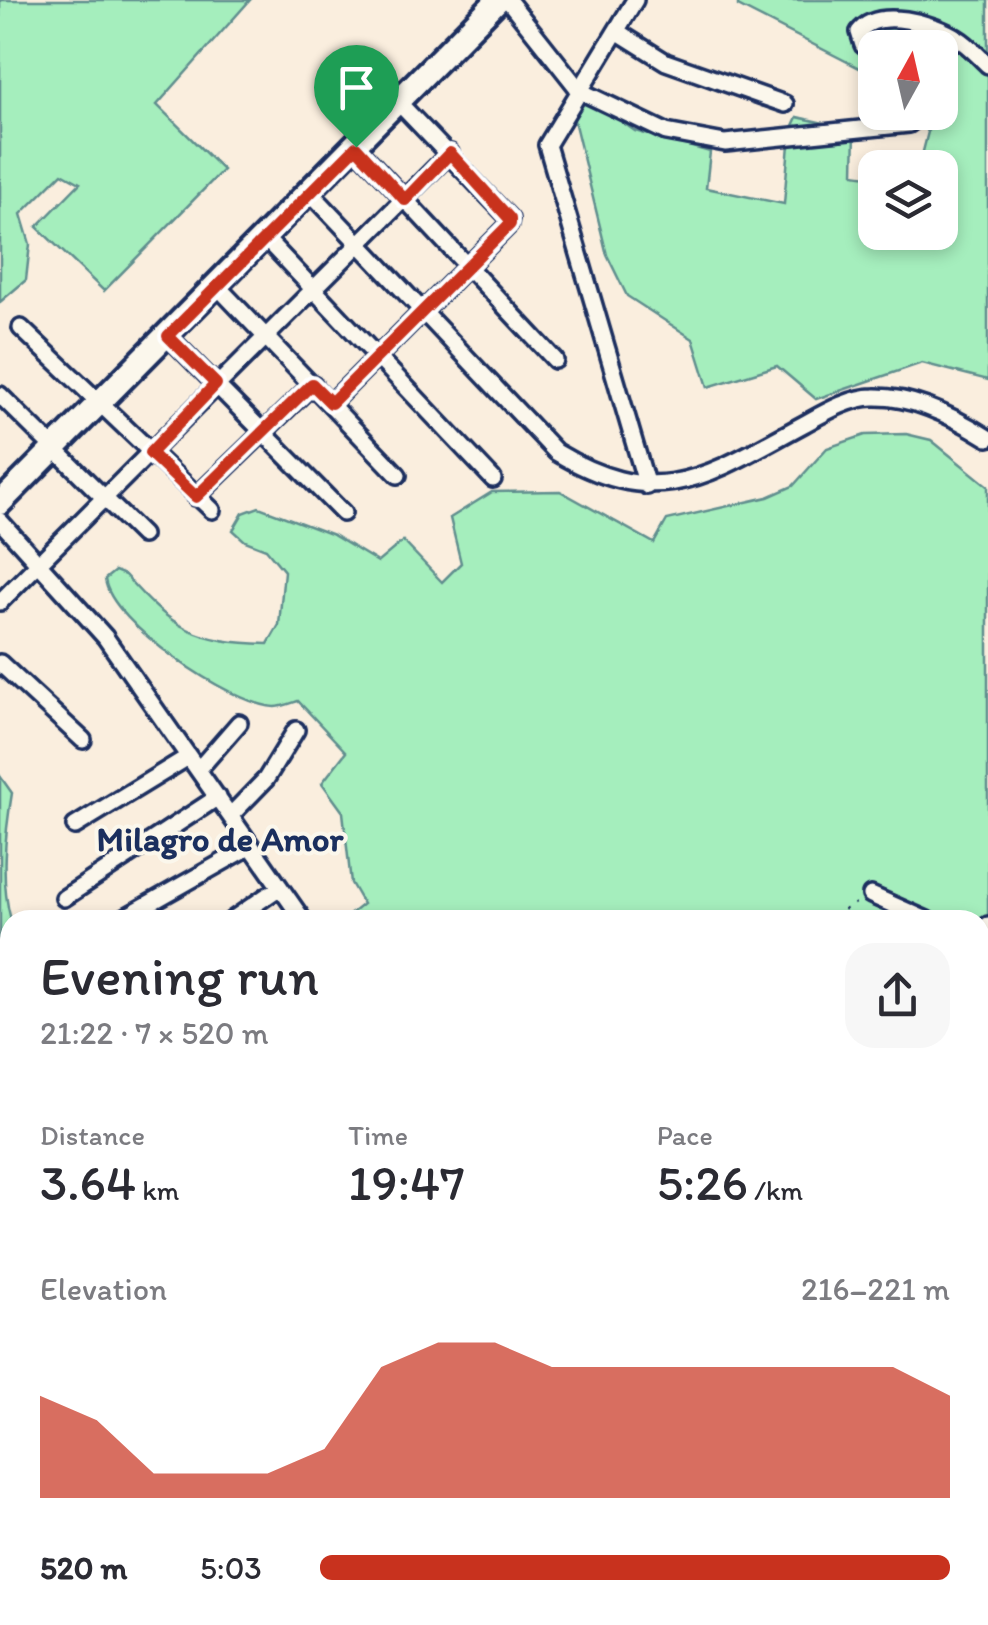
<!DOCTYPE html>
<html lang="en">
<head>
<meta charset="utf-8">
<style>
  :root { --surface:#fff; --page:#f7f7f7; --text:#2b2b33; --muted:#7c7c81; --accent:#c8321e }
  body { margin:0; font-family:Itim,sans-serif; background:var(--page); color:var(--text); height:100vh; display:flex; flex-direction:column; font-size:38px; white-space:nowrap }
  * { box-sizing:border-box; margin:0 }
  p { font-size:32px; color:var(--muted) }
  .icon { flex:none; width:55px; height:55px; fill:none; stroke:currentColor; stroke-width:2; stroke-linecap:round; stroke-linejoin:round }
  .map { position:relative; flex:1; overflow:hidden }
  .sheet { position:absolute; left:0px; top:910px; width:990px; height:715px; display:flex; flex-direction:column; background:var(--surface); border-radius:30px 30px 0 0; box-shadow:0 5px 15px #0003 }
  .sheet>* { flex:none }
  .needle { width:65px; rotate:8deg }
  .buttons { position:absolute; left:858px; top:30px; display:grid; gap:20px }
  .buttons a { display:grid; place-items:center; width:100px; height:100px; border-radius:20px; background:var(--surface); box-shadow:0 5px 15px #0003; font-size:50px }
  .pin { position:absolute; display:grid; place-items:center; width:85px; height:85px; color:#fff; margin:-102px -42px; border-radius:50% 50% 50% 0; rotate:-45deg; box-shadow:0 0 10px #0007 }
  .pin .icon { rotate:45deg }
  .round { display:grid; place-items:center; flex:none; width:105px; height:105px; border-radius:30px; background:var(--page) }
  .overview { display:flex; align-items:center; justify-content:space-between; height:170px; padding:0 40px }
  h1 { font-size:55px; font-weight:600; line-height:75px }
  .metrics { display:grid; grid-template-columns:repeat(3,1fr); gap:15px; height:170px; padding:10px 40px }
  .metrics div { display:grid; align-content:center }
  .metrics b { font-size:50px; font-weight:600 }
  .metrics small { font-size:28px; font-weight:400 }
  .metrics p { font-size:28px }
  .chart { height:280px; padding:20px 40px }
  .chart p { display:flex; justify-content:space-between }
  .chart svg { width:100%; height:180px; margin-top:10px; fill:var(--accent); opacity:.7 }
  ul { padding:0 40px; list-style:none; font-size:32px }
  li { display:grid; grid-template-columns:160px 120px 1fr; align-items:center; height:75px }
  li i { height:25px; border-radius:12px; background:var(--accent) }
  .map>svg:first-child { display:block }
  .green { fill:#a5eebd; stroke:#608e8e; stroke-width:2.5 }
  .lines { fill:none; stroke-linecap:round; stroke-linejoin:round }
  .river { stroke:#7ac9d8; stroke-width:28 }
  .lane-casing { stroke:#1b2f5e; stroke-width:15 }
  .street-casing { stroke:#1b2f5e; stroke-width:22 }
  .secondary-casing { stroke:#1b2f5e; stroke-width:30 }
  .path { stroke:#1b2f5e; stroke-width:2.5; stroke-dasharray:2.5 8; stroke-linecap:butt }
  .lane { stroke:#fbf7ec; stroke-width:8 }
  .street { stroke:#fbf7ec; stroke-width:15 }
  .secondary { stroke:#fbf7ec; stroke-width:22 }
  .route-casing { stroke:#fff; stroke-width:20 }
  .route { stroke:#c8321e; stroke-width:12 }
  .labels { text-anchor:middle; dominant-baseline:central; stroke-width:8; stroke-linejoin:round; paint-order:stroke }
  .neighbourhood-label { font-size:35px; font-weight:bold; fill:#1b2f5e; stroke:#fbf7ec }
</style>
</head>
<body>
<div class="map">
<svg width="988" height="1625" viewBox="0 0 988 1625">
  <rect width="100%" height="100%" fill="#faeede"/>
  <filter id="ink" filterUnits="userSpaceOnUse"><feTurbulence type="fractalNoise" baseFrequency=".01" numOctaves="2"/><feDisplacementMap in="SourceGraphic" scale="20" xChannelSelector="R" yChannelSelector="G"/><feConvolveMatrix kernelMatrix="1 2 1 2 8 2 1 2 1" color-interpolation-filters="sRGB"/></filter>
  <g filter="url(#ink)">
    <path class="green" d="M0 0H250L157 105 223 170 104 291 37 227 80 183 62 173 21 214 30 244 26 280 0 302Z
      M738 0H988V380L922 363 816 399 777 366 708 387 693 339 627 296 607 255 571 108 584 95 635 131 710 152 706 188 784 204 790 132 797 117 855 130 854 174 875 177V232H940V168L919 167 928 132 917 113 940 112V48H875V76L738 6Z
      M906 434 931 440 988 486V970L980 968V920H343L363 904 351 883 343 812 322 783 346 752 298 701C292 703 282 707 275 707 232 705 110 623 105 579L115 571 125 575C171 628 198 643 268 644L279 625 284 571 266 549 245 541 233 530 243 513 259 507 333 535 378 562 403 541 442 582 461 563 450 518 492 492 560 491 654 543 667 520 768 497 793 486 827 448 865 435Z
      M0 776 12 793C5 835 0 881 11 920L10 1574 0 1579Z
      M980 993H988V1625H0V1596L10 1592V1615H980Z"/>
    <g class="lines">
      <path class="river" d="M980 973H988
        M0 1560 10 1555"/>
      <g class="lane-casing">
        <path id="lane" d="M980 1267 988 1276
          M744 1625 758 1615"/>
      </g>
      <g class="street-casing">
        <path id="street" d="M508 0 580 91 666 132 725 143 909 124 925 112
          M635 0 547 145 647 486
          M618 32 666 62 785 104
          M875 53 863 45 859 32C877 7 934 23 957 38 969 45 978 56 988 65
          M356 147 555 360
          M311 193 556 452C659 514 709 475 804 424 824 413 851 397 874 397 914 396 955 417 988 438
          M265 238 493 479
          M218 287 398 475
          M21 328 212 510
          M168 336 343 513
          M0 395 142 535
          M331 403 509 225 510 219 399 103
          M196 497 313 384
          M0 521 105 637 303 920
          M0 602 450 153
          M0 663 83 740
          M198 770 239 723
          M231 815 266 779 296 730
          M75 826 188 757
          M871 895 927 920
          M64 898 218 797
          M120 920 251 846
          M232 920 280 887
          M980 932 988 925"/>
      </g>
      <g class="secondary-casing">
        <path id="secondary" d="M0 503 498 0"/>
      </g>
      <path class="path" d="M826 920 856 903"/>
      <use href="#lane" class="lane"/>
      <use href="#street" class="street"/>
      <use href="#secondary" class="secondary"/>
    </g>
  </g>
  <g class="lines" filter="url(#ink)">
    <g class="route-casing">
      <path id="route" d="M356 147 405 200 450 153 510 219V224L331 403 312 384 196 497 150 453 216 384 168 336Z"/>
    </g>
    <use href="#route" class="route"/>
  </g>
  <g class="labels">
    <g class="neighbourhood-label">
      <text x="220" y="839">Milagro de Amor</text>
    </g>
  </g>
</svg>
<div class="buttons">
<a><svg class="needle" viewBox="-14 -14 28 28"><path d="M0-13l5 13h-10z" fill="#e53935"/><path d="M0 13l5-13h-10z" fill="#7c7c81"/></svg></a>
<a><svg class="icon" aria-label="layers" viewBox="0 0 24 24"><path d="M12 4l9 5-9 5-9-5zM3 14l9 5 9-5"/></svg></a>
</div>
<div class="pin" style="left:356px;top:147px;background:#1e9e55"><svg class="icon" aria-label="arrive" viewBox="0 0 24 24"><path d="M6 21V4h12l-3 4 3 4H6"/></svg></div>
<section class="sheet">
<div class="overview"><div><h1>Evening run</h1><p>21:22 · 7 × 520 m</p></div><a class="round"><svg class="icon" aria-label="share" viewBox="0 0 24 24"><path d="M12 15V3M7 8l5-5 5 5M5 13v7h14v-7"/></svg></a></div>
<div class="metrics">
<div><p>Distance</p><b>3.64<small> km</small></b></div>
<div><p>Time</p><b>19:47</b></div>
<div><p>Pace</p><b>5:26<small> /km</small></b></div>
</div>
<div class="chart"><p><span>Elevation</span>216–221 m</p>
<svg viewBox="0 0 160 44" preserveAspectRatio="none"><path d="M0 44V19L10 25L20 38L30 38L40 38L50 32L60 12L70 6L80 6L90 12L100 12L110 12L120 12L130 12L140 12L150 12L160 19V44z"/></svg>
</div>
<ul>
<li><b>520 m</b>5:03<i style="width:100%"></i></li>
</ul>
</section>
</div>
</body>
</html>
